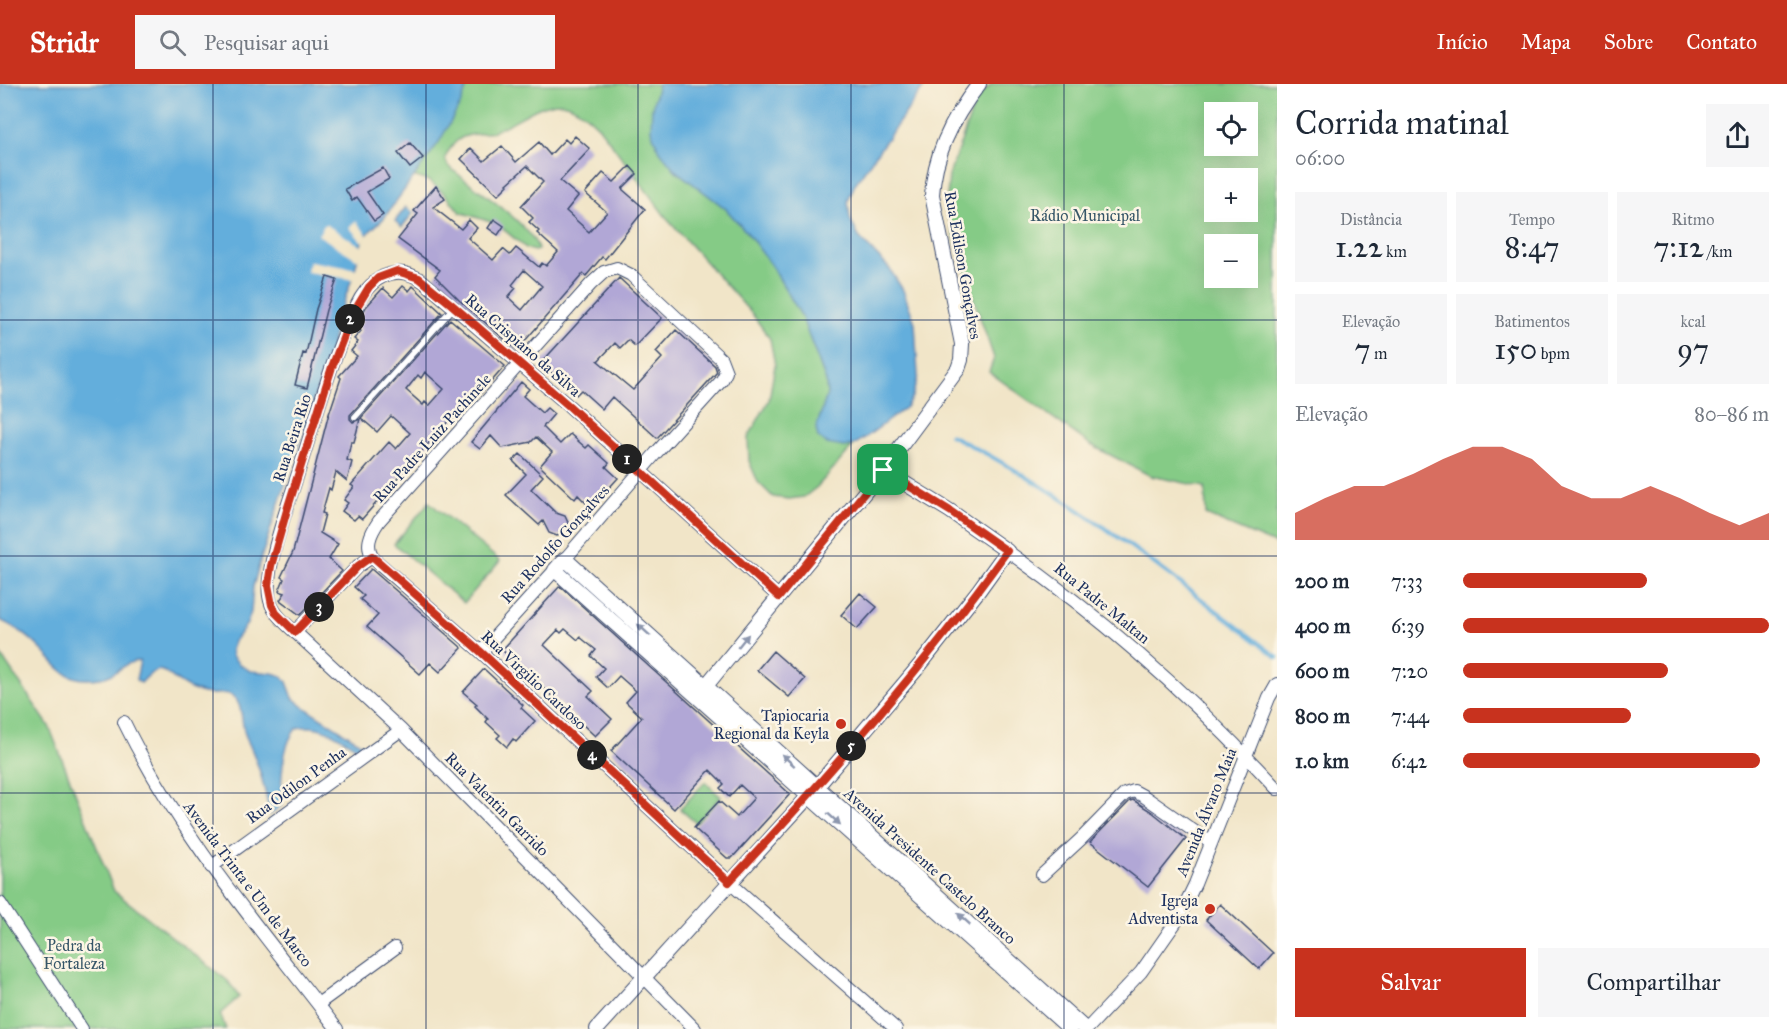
<!DOCTYPE html>
<html lang="pt">
<head>
<meta charset="utf-8">
<style>
  :root { --surface:#fff; --page:#f6f6f7; --text:#1f2937; --muted:#747a83; --accent:#c8321e }
  body { margin:0; font-family:"IM FELL Great Primer",serif; background:var(--page); color:var(--text); height:100vh; display:flex; flex-direction:column; font-size:22px; white-space:nowrap }
  * { box-sizing:border-box; margin:0 }
  p { font-size:20px; color:var(--muted) }
  .icon { flex:none; width:33px; height:33px; fill:none; stroke:currentColor; stroke-width:2; stroke-linecap:round; stroke-linejoin:round }
  .map { position:relative; flex:1; overflow:hidden }
  .sheet { display:flex; flex-direction:column; background:var(--surface); width:510px }
  .sheet>* { flex:none }
  .fabs { position:absolute; left:1204px; top:18px; display:grid; gap:12px }
  .fabs a { display:grid; place-items:center; width:54px; height:54px; border-radius:0px; background:var(--surface); box-shadow:0 6px 24px #0002; font-size:30px }
  .pin { position:absolute; display:grid; place-items:center; width:51px; height:51px; color:#fff; margin:-26px; border-radius:12px; box-shadow:0 3px 9px #0006 }
  .km { position:absolute; width:30px; height:30px; margin:-15px; border-radius:50%; background:#222; color:#fff; font-size:16px; line-height:30px; text-align:center }
  .round { display:grid; place-items:center; flex:none; width:63px; height:63px; border-radius:0px; background:var(--page) }
  .overview { display:flex; align-items:center; justify-content:space-between; height:102px; padding:0 18px }
  h1 { font-size:33px; font-weight:600; line-height:45px }
  .stats { display:grid; grid-template-columns:repeat(3,1fr); gap:9px; height:102px; padding:6px 18px }
  .stats div { display:grid; align-content:center; border-radius:0px; background:var(--page); text-align:center }
  .stats b { font-size:30px; font-weight:600 }
  .stats small { font-size:16px; font-weight:400 }
  .stats p { font-size:16px }
  .chart { height:168px; padding:12px 18px }
  .chart p { display:flex; justify-content:space-between }
  .chart svg { width:100%; height:108px; margin-top:6px; fill:var(--accent); opacity:.7 }
  .button { display:flex; gap:12px; margin-top:auto; padding:12px 18px }
  .button a { flex:1; height:69px; border-radius:0px; background:var(--accent); color:#fff; font-size:24px; font-weight:600; line-height:69px; text-align:center }
  .button a+a { background:var(--page); color:var(--text) }
  ul { padding:0 18px; list-style:none; font-size:20px }
  li { display:grid; grid-template-columns:96px 72px 1fr; align-items:center; height:45px }
  li i { height:15px; border-radius:8px; background:var(--accent) }
  header { display:flex; align-items:center; gap:36px; box-sizing:border-box; height:84px; padding:0 30px; background:var(--accent); color:#fff }
  header strong { font-size:28px }
  nav { display:flex; gap:33px; margin-inline-start:auto; font-size:21px }
  .search { width:420px; height:54px; background:var(--page); display:flex; align-items:center; gap:15px; box-sizing:border-box; padding:0 21px; border-radius:0px; color:var(--muted); font-size:22px }
  main { display:flex; flex:1; min-height:0 }
  .map>svg:first-child { display:block }
  .green { fill:#85cb86; stroke:#507d72; stroke-width:1.5; fill-rule:evenodd }
  .water { fill:#64aedc; stroke:#406e9d; stroke-width:1.5 }
  .pier { fill:#f1e5c8 }
  .lines { fill:none; stroke-linecap:round; stroke-linejoin:round }
  .stream { stroke:#64aedc; stroke-width:4 }
  .building { fill:#b1a7d6; fill-rule:evenodd }
  .service-casing { stroke:#3b4a6e; stroke-width:8 }
  .minor-casing { stroke:#3b4a6e; stroke-width:14 }
  .tertiary-casing { stroke:#3b4a6e; stroke-width:16 }
  .service { stroke:#fff; stroke-width:6 }
  .minor { stroke:#fff; stroke-width:12 }
  .tertiary { stroke:#fff; stroke-width:14 }
  .oneway { fill:#8d97ae }
  .route-casing { stroke:#fff; stroke-width:12 }
  .route { stroke:#c8321e; stroke-width:8 }
  .grid { fill:none; stroke:#1b2f5e; stroke-width:1.5; stroke-opacity:0.55 }
  .poi-dot { fill:#c8321e; stroke:#fcf5e5; stroke-width:2 }
  .labels { text-anchor:middle; dominant-baseline:central; stroke-width:5; stroke-linejoin:round; paint-order:stroke }
  .park-label { font-size:16px; fill:#365668; stroke:#fcf5e5 }
  .street-label { font-size:16px; fill:#1b2f5e; stroke:#fcf5e5 }
  .poi-label { font-size:16px; fill:#1b2f5e; stroke:#fcf5e5; text-anchor:end }
</style>
</head>
<body>
<header>
<strong>Stridr</strong>
<div class="search"><svg class="icon" aria-label="search" viewBox="0 0 24 24"><circle cx="10" cy="10" r="6"/><path d="M15 15l6 6"/></svg>Pesquisar aqui</div>
<nav><a>Início</a><a>Mapa</a><a>Sobre</a><a>Contato</a></nav>
</header>
<main>
<div class="map">
<svg width="1277" height="945" viewBox="0 0 1277 945">
  <rect width="100%" height="100%" fill="#fcf5e5"/>
  <filter id="ink" filterUnits="userSpaceOnUse"><feTurbulence type="fractalNoise" baseFrequency=".0167" numOctaves="2"/><feDisplacementMap in="SourceGraphic" scale="12" xChannelSelector="R" yChannelSelector="G"/><feConvolveMatrix kernelMatrix="1 2 1 2 8 2 1 2 1" color-interpolation-filters="sRGB"/></filter>
  <filter id="wash" filterUnits="userSpaceOnUse"><feTurbulence type="fractalNoise" baseFrequency=".008" numOctaves="4" result="noise"/><feDisplacementMap in="SourceGraphic" scale="24" xChannelSelector="R" yChannelSelector="G"/><feGaussianBlur stdDeviation="1.35" result="paint"/><feColorMatrix in="noise" values="0 0 0 0 0 0 0 0 0 0 0 0 0 0 0 0 0 1.4 0 .05"/><feComposite in="paint" operator="in"/></filter>
  <g filter="url(#wash)">
    <rect width="100%" height="100%" fill="#f1e5c8"/>
    <path class="green" d="M468 0H658L657 7 675 86 725 124 750 152 773 184 801 231 826 297 827 311 819 336 843 363 854 361 817 403 804 413 789 415 773 413 758 398 749 377 748 354 769 316 775 281 770 255 753 231 668 136 599 43C589 33 575 20 560 19 538 18 512 42 491 48 482 50 472 49 463 53 454 57 449 65 445 74L448 82C467 99 535 142 538 166L534 167 526 164 497 140 460 128 445 110 429 97 413 92 450 39Z
      M992 0H1277V461L1206 431 1205 403 1151 392 1091 361 989 288 994 274 974 216 946 125 949 91 977 13ZM1215 28H1248V62H1215ZM1215 94H1248V128H1215ZM1215 160H1248V194H1215Z
      M429 418 500 477 464 519 394 460Z
      M0 570 49 642 114 807 228 897 239 913 220 930 226 945H0Z
      M705 698 721 713 696 739 680 725Z"/>
    <path class="water" d="M0 0H468L460 21 439 58 384 134 370 147 362 157 354 189 338 234 328 276 309 328 261 474 253 503 251 528 247 540 234 557 231 566 232 572 239 580 250 587 272 589 282 592 287 598 293 614 304 623 365 662 360 666C342 654 319 638 297 644 281 661 281 699 281 722L270 731C266 713 263 694 256 677 253 667 247 657 244 647 241 635 243 616 229 610 223 608 217 611 211 610 202 609 193 607 185 602 164 590 162 575 141 599L136 596 140 577C127 577 121 586 110 591 104 594 94 595 87 595 64 595 57 581 42 566 30 553 16 543 0 536Z
      M658 0H926L855 100 848 117 850 135 859 153 889 184 903 206 915 239 918 292 912 313 906 323 865 354 854 361 844 363 827 360 818 353 816 345 827 311 826 297 801 231 773 184 750 152 725 124 675 86 659 66 651 46 652 24Z
      M406 123 413 129 402 143 395 137Z"/>
    <path class="pier" d="M356 137 368 152 362 158 349 143Z
      M325 140 363 163 358 176 318 151Z
      M309 177 357 185 355 196 307 188Z"/>
    <g class="lines">
      <path class="stream" d="M950 351C1069 409 1172 493 1277 573"/>
    </g>
    <g id="blocks">
      <path class="building" d="M575 52 590 65 560 97 578 112 566 127 589 148 607 128 585 109 603 89 614 98 630 82 637 90 622 105 645 125 605 175 602 173 586 192 583 190 517 266 459 216 435 192 440 186 398 155 418 130 414 127 436 102 445 115 433 123 461 145 469 136 477 144 468 154 493 176 503 165 510 171 516 164 539 183 542 179 546 182 558 168 537 149 539 147 529 138 533 134 521 122 543 98 527 82 507 100 508 101 498 111 461 75 471 64 484 77 502 62 516 78 539 58 550 71 565 55 569 59ZM524 186 542 202 522 226 508 213 516 204 512 201Z
        M410 59 423 74 410 84 398 69Z
        M383 84 389 95 367 108 383 131 374 137 357 113 352 117 345 105Z
        M494 135 504 142 498 151 488 144Z
        M327 193 337 196 326 226 307 304 295 301 303 269 306 270 316 225Z
        M619 194 662 234 635 262 628 256 620 264 615 259 598 277 633 306 662 274 656 268 676 246 715 282 717 288 657 354 612 313 602 325 581 306 576 311 541 279Z
        M403 202 409 207 413 202 442 229 350 331V335L353 338 360 335 354 358H351L347 376 352 378 347 397 336 388 331 406 329 404 322 429 325 430 320 449 338 460 329 475 342 487 300 531 280 516 285 509 279 507 284 495 281 493 293 468 328 333 341 294 339 292 357 272 351 267 358 258 354 255 361 247 357 243 362 238 359 235 366 223 383 204 393 213Z
        M450 235 505 282 467 325 464 322 452 337 450 335 362 435 358 432 354 436 342 427 348 419 344 416 354 403 351 401 389 358 396 365 410 349 391 332 377 348 361 334ZM425 288 444 305 429 322 425 318 423 321 406 306 418 291 421 294Z
        M521 298 529 305 523 312 542 329 547 324 554 330 543 343 560 360 570 350 586 364 589 361 609 379 606 383 618 394 591 424 578 411 575 415 540 382 552 368 536 353 531 358 502 364 491 352 480 365 471 358Z
        M520 370 543 392 531 405 556 429 565 432 569 441 565 449 557 452 549 449 543 437 539 441 506 411 526 390 513 377Z
        M371 485 462 564 440 588 430 579 420 590 367 543 378 531 360 515 364 512 354 503Z
        M560 502 790 710 732 774H727L694 744 719 717 737 733 754 714 740 701 729 713 720 704 724 700 710 686 674 725 611 667 642 633 626 618 636 607 619 592 608 604 596 593 604 584 591 572 596 566 580 553 578 556 565 545 561 549 558 546 544 561 593 607 588 612 612 635 595 652 502 566Z
        M860 509 877 523 857 545 841 531Z
        M773 567 805 595 789 613 757 586Z
        M484 585 523 621 521 624 535 637 516 658 513 655 507 663 497 654 500 651 486 638 488 635 475 622 477 620 463 608Z
        M1133 716 1152 728 1186 755 1148 803 1090 758 1130 717Z
        M1220 820 1273 869 1259 885 1206 836Z"/>
    </g>
  </g>
  <g filter="url(#ink)">
    <use href="#blocks" fill-opacity="0" stroke="#3b4a6e" stroke-width="1.5"/>
    <g class="lines">
      <g class="service-casing">
        <path id="service" d="M355 333 454 223"/>
      </g>
      <g class="minor-casing">
        <path id="minor" d="M1007 467C1106 536 1195 616 1277 705
          M565 475 656 369 722 296 726 288 721 275 631 191 617 184 604 188 591 200 379 437C370 450 364 463 375 476L481 568 729 798 896 945
          M295 548 358 482 372 473
          M481 568 555 486
          M124 638C179 751 261 846 337 945
          M211 783 401 646
          M1042 791 1081 755 1125 710 1134 707 1145 713 1211 759
          M0 819 82 945
          M318 920 395 864
          M695 945 401 646 295 548C284 538 271 528 269 512 265 480 290 416 300 383 316 333 330 280 352 232 356 221 362 209 371 201 388 185 406 185 424 198L569 322 779 513
          M1087 945 1141 888 1178 835 1195 800 1269 614 1277 600"/>
      </g>
      <g class="tertiary-casing">
        <path id="tertiary" d="M700 609 883 386 958 285 961 276 962 260 932 111C934 70 954 32 979 0
          M597 945 809 712 920 581 979 506 1007 467 950 427 883 386
          M1070 945 555 486 565 475 1085 945"/>
      </g>
      <use href="#service" class="service"/>
      <use href="#minor" class="minor"/>
      <use href="#tertiary" class="tertiary"/>
    </g>
    <defs><path id="oneway-solid" d="M-6-.8H1V-3.2L6.5 0L1 3.2V.8H-6Z" transform="scale(1.5)"/></defs>
    <g class="oneway">
      <use href="#oneway-solid" transform="translate(644 546) rotate(-138)"/>
      <use href="#oneway-solid" transform="translate(743 557) rotate(-51)"/>
      <use href="#oneway-solid" transform="translate(788 676) rotate(-138)"/>
      <use href="#oneway-solid" transform="translate(834 735) rotate(42)"/>
      <use href="#oneway-solid" transform="translate(964 835) rotate(-138)"/>
    </g>
  </g>
  <g class="lines" filter="url(#ink)">
    <g class="route-casing">
      <path id="route" d="M397 187 419 194 451 220 569 322 779 513 883 386 950 427 1007 467C923 584 827 693 729 798L481 568 372 472 358 482 295 548 276 529 272 521 268 501 271 482 287 426 332 283 352 231 369 203 378 194Z"/>
    </g>
    <use href="#route" class="route"/>
  </g>
  <path class="grid" d="M213 0V945M426 0V945M638 0V945M851 0V945M1064 0V945M0 236H1277M0 472H1277M0 709H1277"/>
  <g class="poi-dot">
    <circle cx="841" cy="640" r="6"/>
    <circle cx="1210" cy="825" r="6"/>
  </g>
  <g class="labels">
    <g class="park-label">
      <text x="1085" y="131">Rádio Municipal</text>
      <text x="74" y="861">Pedra da<tspan x="74" dy="18">Fortaleza</tspan></text>
    </g>
    <g class="street-label">
      <text transform="translate(963 181) rotate(80)">Rua Edilson Gonçalves</text>
      <text transform="translate(523 261) rotate(41)">Rua Crispiano da Silva</text>
      <text transform="translate(292 354) rotate(-72)">Rua Beira Rio</text>
      <text transform="translate(432 354) rotate(-48)">Rua Padre Luiz Pachinele</text>
      <text transform="translate(555 460) rotate(-48)">Rua Rodolfo Gonçalves</text>
      <text transform="translate(1102 519) rotate(39)">Rua Padre Maltan</text>
      <text transform="translate(534 596) rotate(43)">Rua Virgilio Cardoso</text>
      <text transform="translate(296 701) rotate(-36)">Rua Odilon Penha</text>
      <text transform="translate(497 720) rotate(45)">Rua Valentin Garrido</text>
      <text transform="translate(1206 728) rotate(-68)">Avenida Álvaro Maia</text>
      <text transform="translate(930 782) rotate(42)">Avenida Presidente Castelo Branco</text>
      <text transform="translate(248 800) rotate(53)">Avenida Trinta e Um de Marco</text>
    </g>
    <g class="poi-label">
      <text x="829" y="631">Tapiocaria<tspan x="829" dy="18">Regional da Keyla</tspan></text>
      <text x="1198" y="816">Igreja<tspan x="1198" dy="18">Adventista</tspan></text>
    </g>
  </g>
</svg>
<div class="fabs">
<a><svg class="icon" aria-label="locate" viewBox="0 0 24 24"><circle cx="12" cy="12" r="6"/><path d="M12 2v4M12 18v4M2 12h4M18 12h4"/></svg></a>
<a>+</a>
<a>−</a>
</div>
<div class="pin" style="left:883px;top:386px;background:#1e9e55"><svg class="icon" aria-label="arrive" viewBox="0 0 24 24"><path d="M6 21V4h12l-3 4 3 4H6"/></svg></div>
<b class="km" style="left:627px;top:375px">1</b>
<b class="km" style="left:350px;top:235px">2</b>
<b class="km" style="left:319px;top:523px">3</b>
<b class="km" style="left:592px;top:671px">4</b>
<b class="km" style="left:851px;top:662px">5</b>
</div>
<section class="sheet">
<div class="overview"><div><h1>Corrida matinal</h1><p>06:00</p></div><a class="round"><svg class="icon" aria-label="share" viewBox="0 0 24 24"><path d="M12 15V3M7 8l5-5 5 5M5 13v7h14v-7"/></svg></a></div>
<div class="stats">
<div><p>Distância</p><b>1.22<small> km</small></b></div>
<div><p>Tempo</p><b>8:47</b></div>
<div><p>Ritmo</p><b>7:12<small> /km</small></b></div>
</div>
<div class="stats">
<div><p>Elevação</p><b>7<small> m</small></b></div>
<div><p>Batimentos</p><b>150<small> bpm</small></b></div>
<div><p>kcal</p><b>97</b></div>
</div>
<div class="chart"><p><span>Elevação</span>80–86 m</p>
<svg viewBox="0 0 160 44" preserveAspectRatio="none"><path d="M0 44V33L10 27L20 22L30 22L40 17L50 11L60 6L70 6L80 11L90 22L100 27L110 27L120 22L130 27L140 33L150 38L160 33V44z"/></svg>
</div>
<ul>
<li><b>200 m</b>7:33<i style="width:60%"></i></li>
<li><b>400 m</b>6:39<i style="width:100%"></i></li>
<li><b>600 m</b>7:20<i style="width:67%"></i></li>
<li><b>800 m</b>7:44<i style="width:55%"></i></li>
<li><b>1.0 km</b>6:42<i style="width:97%"></i></li>
</ul>
<div class="button"><a>Salvar</a><a>Compartilhar</a></div>
</section>
</main>
</body>
</html>
